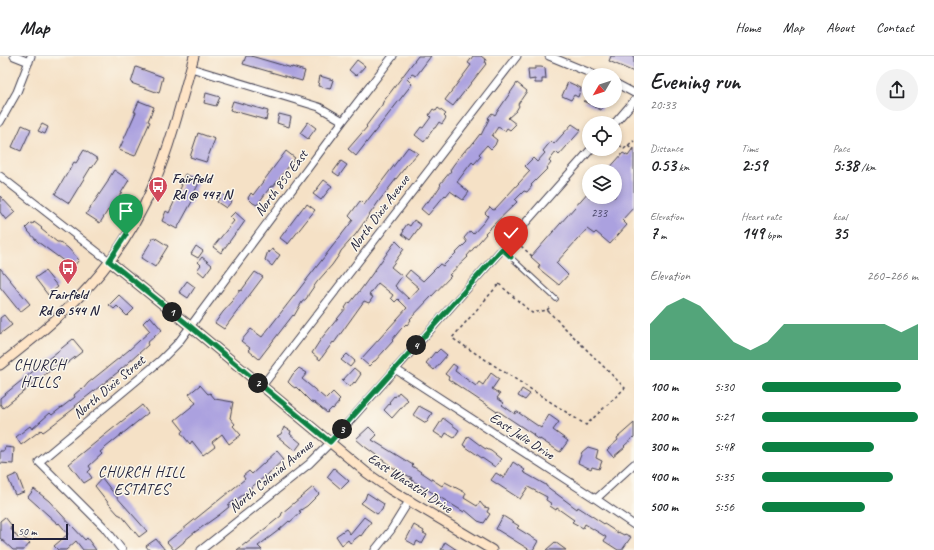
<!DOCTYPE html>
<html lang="en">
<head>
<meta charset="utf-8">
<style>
  :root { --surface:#fff; --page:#f2f2f2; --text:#202124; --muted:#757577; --line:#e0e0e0; --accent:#0b8043 }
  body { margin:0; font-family:Caveat,sans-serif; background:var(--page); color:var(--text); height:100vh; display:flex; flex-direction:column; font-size:15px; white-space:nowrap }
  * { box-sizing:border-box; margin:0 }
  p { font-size:13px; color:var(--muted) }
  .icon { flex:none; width:22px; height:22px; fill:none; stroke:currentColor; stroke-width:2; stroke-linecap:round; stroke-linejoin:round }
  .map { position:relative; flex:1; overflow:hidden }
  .details { display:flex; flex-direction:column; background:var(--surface); width:300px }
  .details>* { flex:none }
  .needle { width:26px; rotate:231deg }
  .controls { position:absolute; left:582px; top:12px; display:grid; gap:8px }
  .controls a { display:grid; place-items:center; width:40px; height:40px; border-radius:50%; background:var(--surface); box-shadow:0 2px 6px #0003; font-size:20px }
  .scale { position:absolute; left:12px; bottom:10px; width:56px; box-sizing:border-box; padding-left:4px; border:2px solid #22223b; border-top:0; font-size:11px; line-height:14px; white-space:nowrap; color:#22223b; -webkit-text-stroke:3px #fbf7ec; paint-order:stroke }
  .pin { position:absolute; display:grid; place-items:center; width:34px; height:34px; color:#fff; margin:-41px -17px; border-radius:50% 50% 50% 0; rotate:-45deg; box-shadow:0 0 4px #0007 }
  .pin .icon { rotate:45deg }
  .km { position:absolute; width:20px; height:20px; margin:-10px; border-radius:50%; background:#222; color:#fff; font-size:11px; line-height:20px; text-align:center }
  .round { display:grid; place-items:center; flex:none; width:42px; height:42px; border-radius:21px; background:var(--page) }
  .headline { display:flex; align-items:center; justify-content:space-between; height:68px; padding:0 16px }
  h1 { font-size:22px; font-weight:700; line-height:30px }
  .figures { display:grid; grid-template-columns:repeat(3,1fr); gap:6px; height:68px; padding:4px 16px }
  .figures div { display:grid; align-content:center }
  .figures b { font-size:17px; font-weight:700 }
  .figures small { font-size:11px; font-weight:400 }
  .figures p { font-size:11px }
  .chart { height:112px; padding:8px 16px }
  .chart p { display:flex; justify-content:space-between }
  .chart svg { width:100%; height:72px; margin-top:4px; fill:var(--accent); opacity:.7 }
  ul { padding:0 16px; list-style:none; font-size:13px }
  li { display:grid; grid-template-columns:64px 48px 1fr; align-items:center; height:30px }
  li i { height:10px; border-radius:5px; background:var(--accent) }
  header { display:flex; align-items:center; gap:24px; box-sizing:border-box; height:56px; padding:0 20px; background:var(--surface); border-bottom:1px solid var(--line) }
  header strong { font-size:19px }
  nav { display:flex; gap:22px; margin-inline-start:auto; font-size:14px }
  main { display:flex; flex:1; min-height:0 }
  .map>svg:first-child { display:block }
  .building { fill:#aba1df }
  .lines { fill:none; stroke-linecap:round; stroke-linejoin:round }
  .lane-casing { stroke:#423f50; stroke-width:5.5 }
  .street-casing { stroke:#423f50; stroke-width:9 }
  .secondary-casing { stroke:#423f50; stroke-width:11 }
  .path { stroke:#423f50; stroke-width:1.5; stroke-dasharray:3 3; stroke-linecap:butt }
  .lane { stroke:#fff; stroke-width:3.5 }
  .street { stroke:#fff; stroke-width:7 }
  .secondary { stroke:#fee4c6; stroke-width:9 }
  .route-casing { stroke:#fff; stroke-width:8 }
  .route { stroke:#0b8043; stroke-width:5 }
  .labels { text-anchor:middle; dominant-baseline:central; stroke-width:3; stroke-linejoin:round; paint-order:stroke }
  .number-label { font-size:12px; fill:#444264 }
  .poi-label { font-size:14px; font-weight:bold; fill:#22223b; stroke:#fbf7ec; text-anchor:start }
  .street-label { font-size:14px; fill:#22223b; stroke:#fbf7ec }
  .neighbourhood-label { font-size:15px; letter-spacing:1px; fill:#22223b; stroke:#fbf7ec }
</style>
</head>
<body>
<header>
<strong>Map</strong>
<nav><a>Home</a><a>Map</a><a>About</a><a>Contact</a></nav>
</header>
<main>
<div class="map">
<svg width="634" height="494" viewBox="0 0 634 494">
  <rect width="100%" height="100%" fill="#fbf7ec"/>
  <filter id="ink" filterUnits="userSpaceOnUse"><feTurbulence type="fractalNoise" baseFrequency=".025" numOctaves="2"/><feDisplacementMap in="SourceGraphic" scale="8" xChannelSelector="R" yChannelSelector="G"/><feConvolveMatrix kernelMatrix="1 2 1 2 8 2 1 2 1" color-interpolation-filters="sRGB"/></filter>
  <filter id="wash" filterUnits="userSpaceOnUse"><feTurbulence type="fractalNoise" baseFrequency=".012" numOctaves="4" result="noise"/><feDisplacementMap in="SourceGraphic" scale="16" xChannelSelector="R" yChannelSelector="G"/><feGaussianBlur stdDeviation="0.9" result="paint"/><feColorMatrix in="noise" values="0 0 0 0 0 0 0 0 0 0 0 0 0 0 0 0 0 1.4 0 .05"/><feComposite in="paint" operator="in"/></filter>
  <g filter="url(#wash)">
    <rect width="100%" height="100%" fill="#f5e1c6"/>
    <g id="blocks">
      <path class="building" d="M246 0H251L292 12V11L305 15 302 25 243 8Z
        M418 0H431L416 20 412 18 407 23 412 28 356 100 348 93 367 71 366 70 382 49 383 46Z
        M473 0H481L486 4 485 7 486 8 453 50 445 44 471 9 468 7Z
        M611 0H634V16L609 5Z
        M357 4 365 10 356 20 349 14Z
        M136 11 163 21 159 37 131 27Z
        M535 11H541L545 12 546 23H542V27H535V23L529 24 528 13H535Z
        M320 20 333 24 330 33 318 30Z
        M568 26 581 32 578 41 574 39 571 44 562 40Z
        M517 27 527 35 518 48 519 50 516 55 508 62 516 68 510 74 507 72 505 75 498 71 492 80 497 84 495 89 491 93 487 89 479 98 481 100 474 108 472 106 457 126 469 136 463 144 450 135 446 140 445 139 428 159 421 153 427 145 428 146 432 140 433 141 441 129 440 128 451 115 450 114 454 108 468 91H470L480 78 481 79 489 63 488 62 492 57 495 59Z
        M206 37 220 41 216 50 204 47Z
        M139 45 154 51 148 65 150 66 135 100 119 94 136 56H134Z
        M233 45 268 55 266 64 230 54Z
        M583 45H606L601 54Z
        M438 52 446 58 444 60 446 62 442 68 439 66 435 72H434L424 86 415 79 421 71 423 72 431 61 429 59 433 53 436 55Z
        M279 58 291 61 289 71 277 67Z
        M308 66 316 72 308 83 300 77Z
        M42 68 48 71 45 78 38 75Z
        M572 68 581 74 559 99 556 96 549 105 551 107 547 112H548L531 129 532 130 527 136 524 135 515 144 517 146 485 177 486 178 467 200 468 201 449 219 451 220 410 263 411 264 407 269 406 268 401 273 392 284 393 285 375 305H374L369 310 361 303 407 252 398 243 395 246 391 242 393 239 378 227 369 239 373 241 369 247 364 245 334 287 333 286 320 304 312 297 321 283 346 252H345L349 246 350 247 362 232 395 186 396 185 404 193 391 211 402 220 395 230 409 243 419 232 405 220 410 214 423 225 440 208 443 210 467 186 464 182 470 175 473 178 484 166 488 160 485 157 490 151 493 154 495 153 530 115 525 110 533 102 537 106 545 97 543 95 551 85 554 88Z
        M22 69 31 73 21 95 12 91Z
        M198 77 215 83 206 106 190 101Z
        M408 91 418 97 411 105H410L379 145 356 178 341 195 339 199 332 209 317 226 308 239V240L306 243 302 246 294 260 293 259 259 303 248 294 250 292 241 285 251 273 262 281 353 164 349 160 360 145 364 149Z
        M634 92V151L622 164 627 169 610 188 596 176 594 178 587 173 556 207 568 219 559 229 538 212 540 209 531 201 589 135V141H615V115H607L623 97 628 100Z
        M84 94 98 103 92 112 91 111 69 147 55 138 74 106 76 107Z
        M286 95 295 102 273 131 271 130 257 149 253 147 248 142 251 137 253 139Z
        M341 105 347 109 339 120 333 116Z
        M114 114 129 124 110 155 108 154 100 167 86 158 109 124H108Z
        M185 118 200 125 193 139 195 140 177 173 162 165 166 155 169 157 182 129 180 128Z
        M324 124 332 130 321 144 313 138Z
        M222 138 232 145 226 152 217 146Z
        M0 140 15 156 6 164 0 156Z
        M307 148 315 154 288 188 280 182 304 150 305 151Z
        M235 156 245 165 238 175H237L221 197 213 191 234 165 230 161Z
        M414 164 421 169 410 184 402 178 404 175 403 174 407 168 410 170Z
        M34 166 42 172 41 173 57 186H60L68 192 79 204 66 219 59 213 65 206 38 186 28 175V174L26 172 31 167 33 168Z
        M154 181 168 190 155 211 141 202Z
        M196 190 203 195 198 202 191 198Z
        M272 193 280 199 272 210 265 204 268 195 269 197Z
        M202 201 212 209 204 220 197 214 201 209 198 206Z
        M0 212 30 248 20 256 0 231Z
        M45 215 58 231 48 239 35 222Z
        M255 216 263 221 224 273 215 267 223 256 233 245H232L240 234 241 235Z
        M187 225 195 231 188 242 179 236Z
        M119 239 134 253 127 260 117 250 114 253 109 249Z
        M4 259 12 269 0 278V262Z
        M150 260 162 274 147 287 148 289 118 316 75 350 76 351 46 374 43 376 41 374 21 389 16 381 30 370 32 373 50 357 52 359 75 341 74 339 82 332 83 333 88 327 129 294 150 275 143 267Z
        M73 283 83 295 65 309 62 305 3 352 0 348V342Z
        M440 293 447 299 434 314 426 307 435 296 436 297Z
        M347 298 355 305 350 311 341 304Z
        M453 308 457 311 455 315 476 330 479 326 483 329 491 317 499 323 492 333 500 338 497 342 504 347 502 349 515 358 516 355 541 372 549 359 559 366 553 374 568 385 560 396 540 383V384L533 380 534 379 498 355 497 356 448 323 449 321 445 318Z
        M299 312 307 317 302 323 326 343 333 336 340 343 338 345 339 346 333 353 332 352 327 357 315 347 311 346 296 331 295 332 292 330 288 326 293 318Z
        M354 312 361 318 355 327 354 326 350 331 342 325Z
        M200 329 208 338 210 337 215 343 233 346 230 362 235 368 233 370 241 379 229 388 222 378 212 386 215 390 203 399 192 385 190 388 181 377 183 374 175 364 196 347 189 338Z
        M522 333 530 338 525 344 518 340Z
        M399 336 408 344 392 362 384 354 390 347 389 346 394 340 395 341Z
        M142 349 148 357 100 396 102 398 89 410 91 413 88 416 92 422 84 427 69 408Z
        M419 350 432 357 426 367 413 359Z
        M443 362 459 374 454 382 446 377 443 382 434 376Z
        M634 367V381L624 390 625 391 613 401 607 394 618 384 617 382Z
        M284 371 291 375 290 378 301 387 295 395 277 380 281 378Z
        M369 371 377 379 372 384 413 409 412 410 442 430 445 426 466 437 464 442 477 450 480 446 484 451 489 452 487 456 490 458 484 467 478 465 465 454 464 456 410 423 412 422 392 411 364 390 356 383Z
        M468 380 484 392 491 395 501 403 495 411 463 389Z
        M5 391 14 392 13 408 0 407V395H4Z
        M588 391 598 394 596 402 602 405 599 413 592 411 591 413 578 407 582 396Z
        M277 395 284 403 268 418 248 434 249 435 228 449 229 451 219 459 195 476 184 485V486L174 494 167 486 245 423 243 420 249 415 252 418Z
        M513 406 525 414 523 416 546 429V430L577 453 578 451 618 477V476L624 479 625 478 631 481 622 494H618L604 485 606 481 585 468 583 472 572 466 574 464 557 452 556 454 550 450 552 448 546 444 547 441 528 431 520 443 491 424 496 417 504 422Z
        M334 412 349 425 341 433 327 421Z
        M17 418 24 436 15 439 8 422Z
        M102 422 115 439 147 475 139 481 122 460 118 458 110 449 95 430Z
        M313 431 319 438 307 450 299 455 301 456 290 466 289 465 279 474 258 490 262 494H237L246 487V488L281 460 282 457Z
        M34 433 49 445 85 484 87 482 96 494H83L76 485 66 494H58L54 490 68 478 59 467 58 468 28 441Z
        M367 437 384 448 382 454 377 458 361 447 365 443Z
        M503 460 519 470 517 472 538 485 533 494H530L496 473Z
        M5 461 12 470 10 472 18 482 21 479 30 487 24 494H13L0 482V465Z
        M364 461 371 466 368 470 361 480 360 479 350 487 348 484 342 489 336 480 346 473 350 478Z
        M414 469 424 475 423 477 427 479 422 488 417 485 415 489 406 484Z
        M156 483 165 494H149L146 490Z
        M445 486 457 494H441Z
        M555 486 566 494H546Z"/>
    </g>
  </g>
  <g filter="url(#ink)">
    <use href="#blocks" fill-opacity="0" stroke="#423f50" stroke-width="1"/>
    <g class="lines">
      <g class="lane-casing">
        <path id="lane" d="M502 193 556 243"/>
      </g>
      <g class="street-casing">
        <path id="street" d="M14 0 29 6
          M549 0 595 19
          M191 12 319 51 343 65
          M615 27 634 37
          M0 66 17 36 31 0
          M615 67 634 45
          M0 120 109 205
          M395 313 596 443 634 469
          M262 330 517 0
          M596 443 634 408
          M122 494 104 471 39 406 160 305 178 287 343 65 393 0
          M201 494 309 408 330 387 591 93
          M375 494 391 474 409 445"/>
      </g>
      <g class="secondary-casing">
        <path id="secondary" d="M109 205 191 271 367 417 391 434 492 494
          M0 309C28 287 56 265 81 239 111 208 137 168 154 128 171 87 182 43 194 0"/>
      </g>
      <path class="path" d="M615 85 624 93 633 85 634 86
        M628 90 634 95
        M521 190 532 200
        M499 228 532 257 547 254 625 332 586 369 452 282Z
        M547 254 550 251"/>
      <use href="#lane" class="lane"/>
      <use href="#street" class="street"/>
      <use href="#secondary" class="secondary"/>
    </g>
  </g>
  <g class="lines" filter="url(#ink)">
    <g class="route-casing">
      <path id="route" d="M126 179 109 205 191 271 330 386 502 193 511 201"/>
    </g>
    <use href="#route" class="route"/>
  </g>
  <defs>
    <g id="bus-pin" transform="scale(1)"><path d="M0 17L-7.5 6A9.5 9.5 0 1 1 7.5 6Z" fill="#d1495b" stroke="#fbf7ec"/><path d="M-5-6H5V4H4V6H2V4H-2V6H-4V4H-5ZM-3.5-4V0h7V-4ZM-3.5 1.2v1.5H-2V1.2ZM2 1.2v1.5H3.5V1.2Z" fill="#fff"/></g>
  </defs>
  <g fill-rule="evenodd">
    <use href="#bus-pin" x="158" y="130"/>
    <use href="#bus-pin" x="68" y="212"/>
  </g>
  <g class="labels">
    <g class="number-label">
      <text x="599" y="157">233</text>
    </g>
    <g class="poi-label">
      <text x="172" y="122">Fairfield<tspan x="172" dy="16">Rd @ 447 N</tspan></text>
      <text x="68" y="238" text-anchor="middle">Fairfield<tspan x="68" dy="16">Rd @ 544 N</tspan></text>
    </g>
    <g class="street-label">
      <text transform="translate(281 127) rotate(-53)">North 850 East</text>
      <text transform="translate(379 157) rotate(-53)">North Dixie Avenue</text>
      <text transform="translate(109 331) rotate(-40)">North Dixie Street</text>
      <text transform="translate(522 380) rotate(33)">East Julie Drive</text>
      <text transform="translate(271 420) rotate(-40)">North Colonial Avenue</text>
      <text transform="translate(410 427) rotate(33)">East Wasatch Drive</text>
    </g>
    <g class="neighbourhood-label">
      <text x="40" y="309">CHURCH<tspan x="40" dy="17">HILLS</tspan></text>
      <text x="142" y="416">CHURCH HILL<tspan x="142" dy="17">ESTATES</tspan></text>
    </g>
  </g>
</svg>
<div class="controls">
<a><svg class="needle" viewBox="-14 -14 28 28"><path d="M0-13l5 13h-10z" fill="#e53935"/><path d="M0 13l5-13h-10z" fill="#757577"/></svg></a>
<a><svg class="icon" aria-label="locate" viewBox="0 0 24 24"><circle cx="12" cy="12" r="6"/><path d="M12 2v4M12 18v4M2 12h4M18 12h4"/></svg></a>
<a><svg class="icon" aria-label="layers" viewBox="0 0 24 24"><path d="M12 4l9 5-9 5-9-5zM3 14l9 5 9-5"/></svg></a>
</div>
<div class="scale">50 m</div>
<div class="pin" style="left:126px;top:179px;background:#1e9e55"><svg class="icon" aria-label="arrive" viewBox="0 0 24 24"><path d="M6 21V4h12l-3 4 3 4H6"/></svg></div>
<div class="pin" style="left:511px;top:201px;background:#d93025"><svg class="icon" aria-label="check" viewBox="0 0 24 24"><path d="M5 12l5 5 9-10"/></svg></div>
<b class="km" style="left:172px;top:256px">1</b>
<b class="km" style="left:258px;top:327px">2</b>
<b class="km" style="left:342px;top:373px">3</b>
<b class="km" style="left:416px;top:289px">4</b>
</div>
<section class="details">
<div class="headline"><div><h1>Evening run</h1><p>20:33</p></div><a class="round"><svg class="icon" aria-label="share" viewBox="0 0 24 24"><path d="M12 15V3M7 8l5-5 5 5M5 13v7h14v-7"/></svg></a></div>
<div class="figures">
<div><p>Distance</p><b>0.53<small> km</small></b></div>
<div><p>Time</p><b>2:59</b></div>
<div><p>Pace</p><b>5:38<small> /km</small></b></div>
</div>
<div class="figures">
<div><p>Elevation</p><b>7<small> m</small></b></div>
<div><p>Heart rate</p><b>149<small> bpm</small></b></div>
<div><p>kcal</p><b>35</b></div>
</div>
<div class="chart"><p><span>Elevation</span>260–266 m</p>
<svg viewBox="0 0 160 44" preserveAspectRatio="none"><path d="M0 44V22L10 11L20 6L30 11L40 22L50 33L60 38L70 33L80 22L90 22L100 22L110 22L120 22L130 22L140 22L150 27L160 22V44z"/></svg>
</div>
<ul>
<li><b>100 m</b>5:30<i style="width:89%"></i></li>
<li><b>200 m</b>5:21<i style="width:100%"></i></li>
<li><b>300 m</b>5:48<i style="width:72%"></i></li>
<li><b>400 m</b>5:35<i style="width:84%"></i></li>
<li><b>500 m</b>5:56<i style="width:66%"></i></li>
</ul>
</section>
</main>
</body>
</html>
